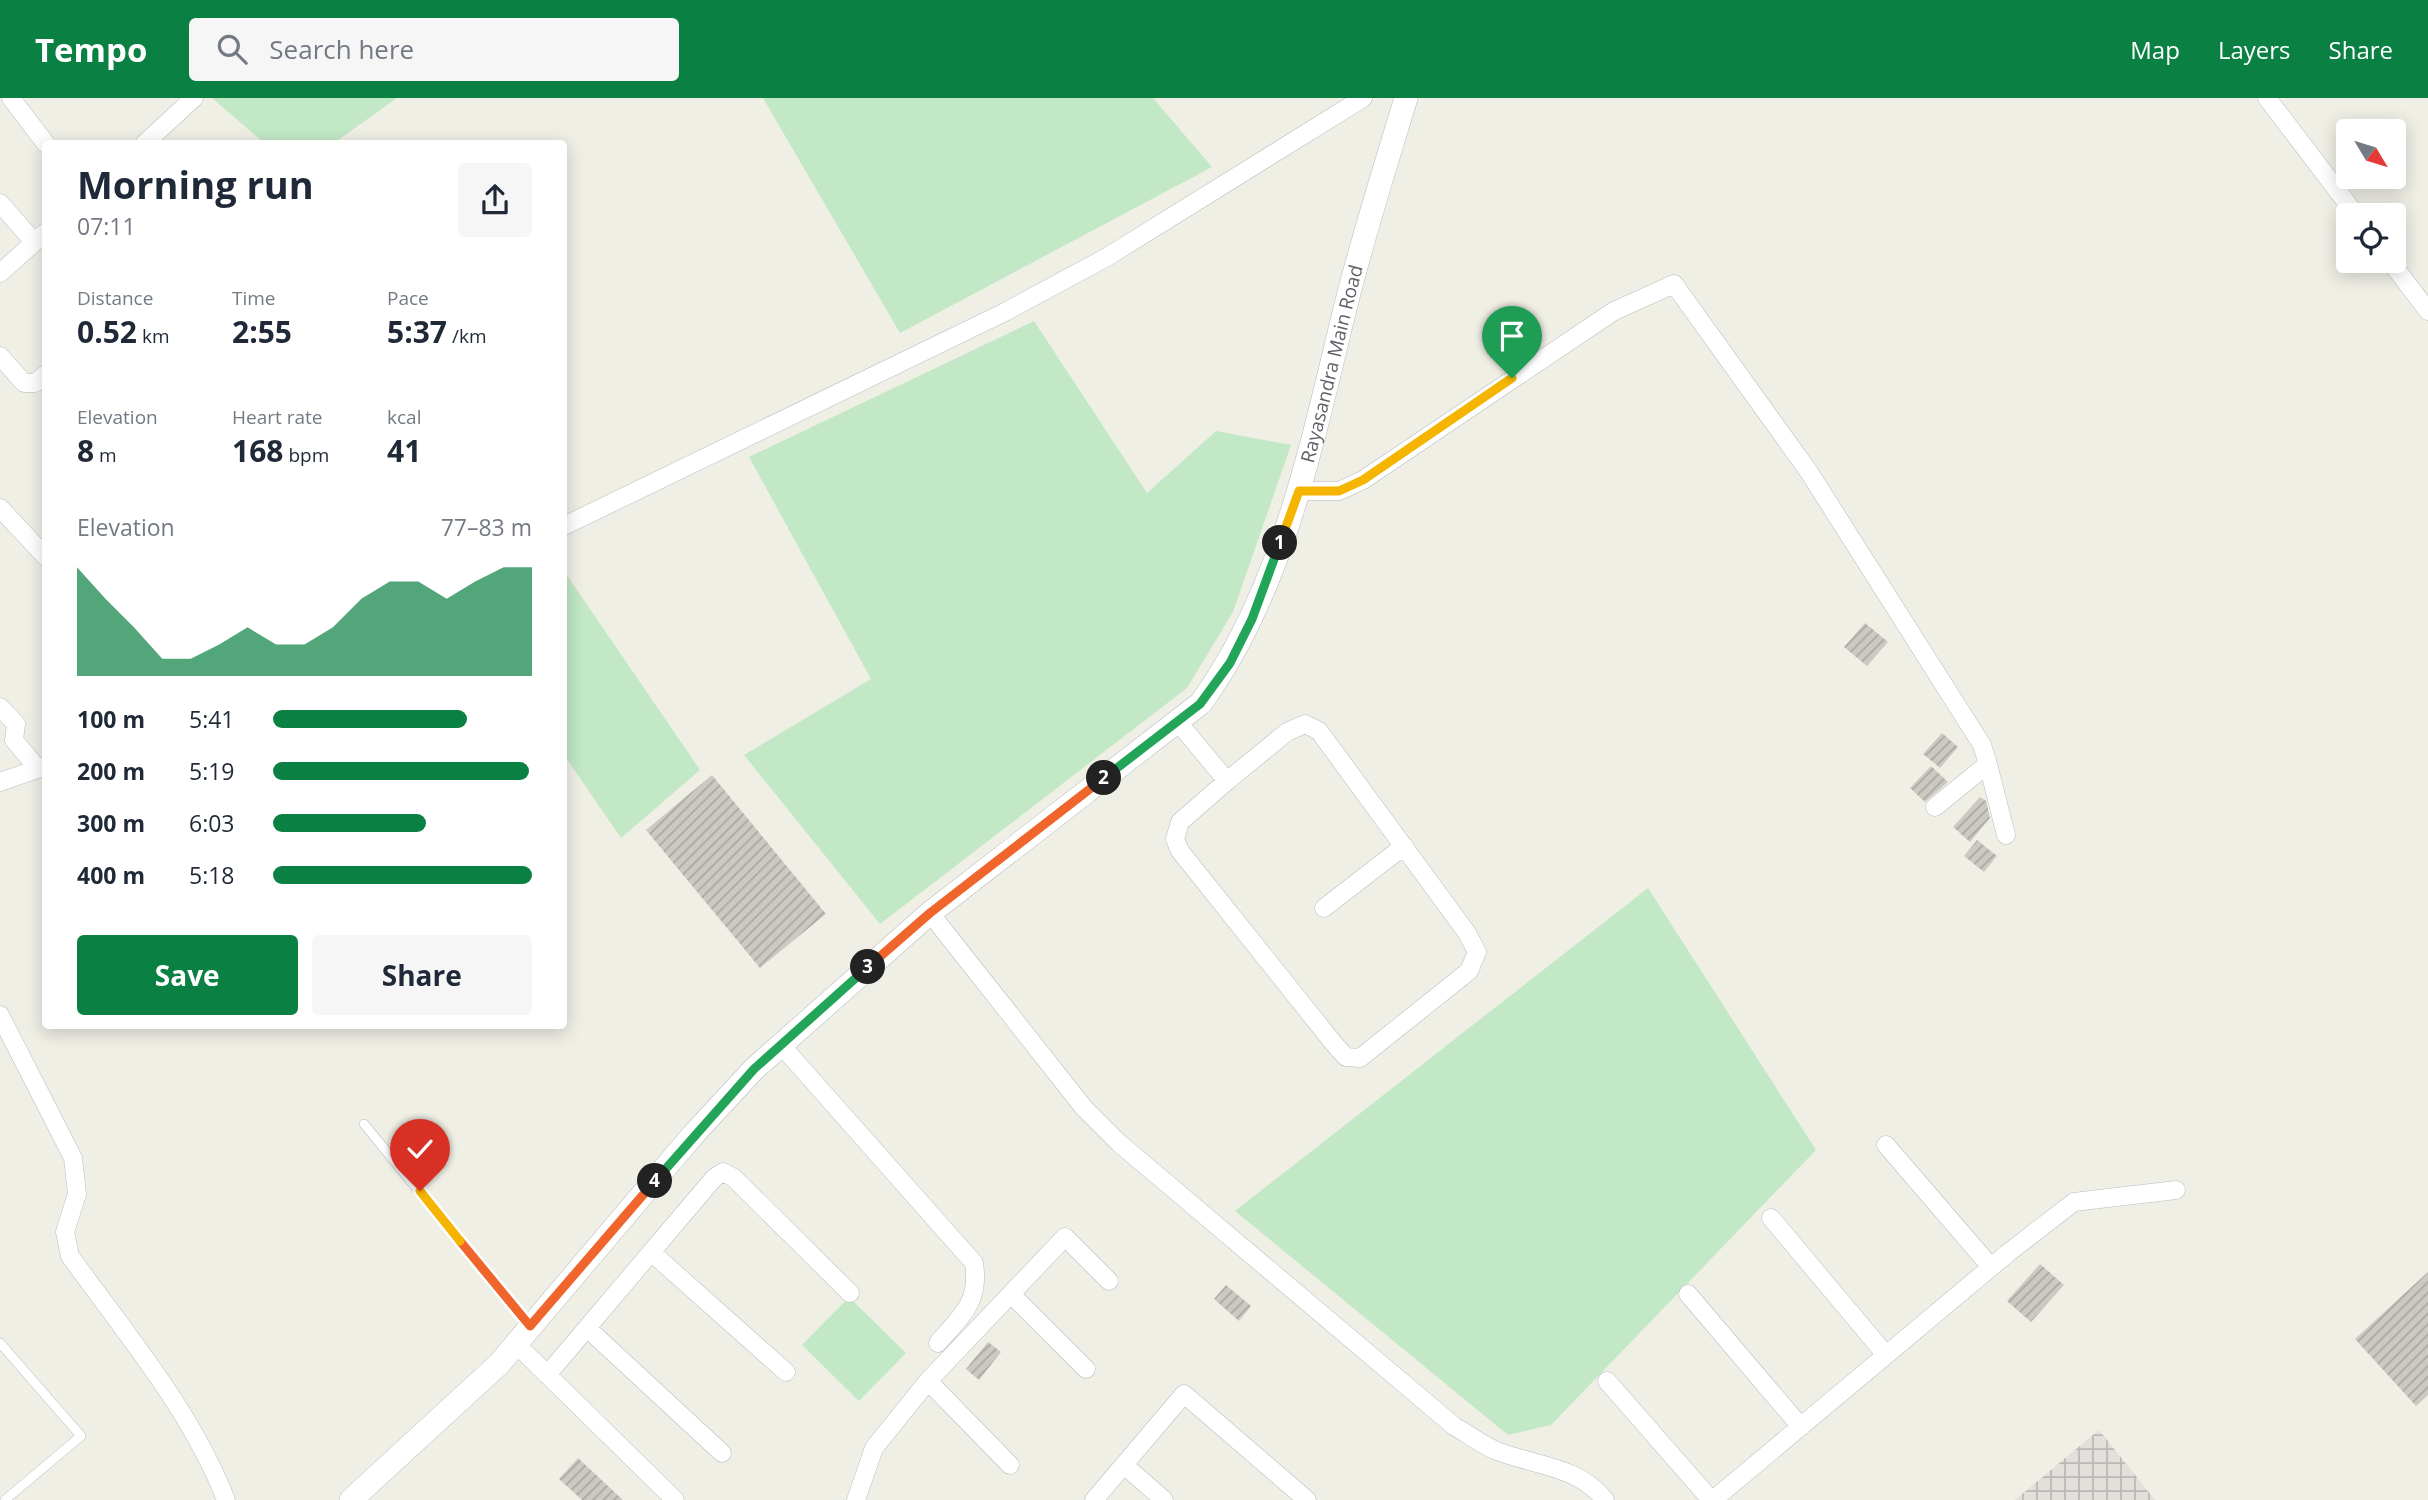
<!DOCTYPE html>
<html lang="en">
<head>
<meta charset="utf-8">
<style>
  :root { --surface:#fff; --page:#f6f6f7; --text:#1f2937; --muted:#747a83; --accent:#0b8043 }
  body { margin:0; font-family:"Open Sans",sans-serif; background:var(--page); color:var(--text); height:100vh; display:flex; flex-direction:column; font-size:26px; white-space:nowrap }
  * { box-sizing:border-box; margin:0 }
  p { font-size:23px; color:var(--muted) }
  .icon { flex:none; width:38px; height:38px; fill:none; stroke:currentColor; stroke-width:2; stroke-linecap:round; stroke-linejoin:round }
  .map { position:relative; flex:1; overflow:hidden }
  .details { position:absolute; left:42px; top:42px; width:525px; height:889px; display:flex; flex-direction:column; background:var(--surface); border-radius:7px; box-shadow:0 4px 18px #0003 }
  .details>* { flex:none }
  .needle { width:46px; rotate:128deg }
  .buttons { position:absolute; left:2336px; top:21px; display:grid; gap:14px }
  .buttons a { display:grid; place-items:center; width:70px; height:70px; border-radius:7px; background:var(--surface); box-shadow:0 4px 18px #0003; font-size:35px }
  .pin { position:absolute; display:grid; place-items:center; width:60px; height:60px; color:#fff; margin:-72px -30px; border-radius:50% 50% 50% 0; rotate:-45deg; box-shadow:0 0 7px #0007 }
  .pin .icon { rotate:45deg }
  .km { position:absolute; width:35px; height:35px; margin:-18px; border-radius:50%; background:#222; color:#fff; font-size:19px; line-height:35px; text-align:center }
  .round { display:grid; place-items:center; flex:none; width:74px; height:74px; border-radius:7px; background:var(--page) }
  .headline { display:flex; align-items:center; justify-content:space-between; height:119px; padding:0 35px }
  h1 { font-size:38px; font-weight:700; line-height:52px }
  .stats { display:grid; grid-template-columns:repeat(3,1fr); gap:10px; height:119px; padding:7px 35px }
  .stats div { display:grid; align-content:center }
  .stats b { font-size:30px; font-weight:700 }
  .stats small { font-size:19px; font-weight:400 }
  .stats p { font-size:19px }
  .chart { height:196px; padding:14px 35px }
  .chart p { display:flex; justify-content:space-between }
  .chart svg { width:100%; height:126px; margin-top:7px; fill:var(--accent); opacity:.7 }
  .primary-button { display:flex; gap:14px; margin-top:auto; padding:14px 35px }
  .primary-button a { flex:1; height:80px; border-radius:7px; background:var(--accent); color:#fff; font-size:28px; font-weight:700; line-height:80px; text-align:center }
  .primary-button a+a { background:var(--page); color:var(--text) }
  ul { padding:0 35px; list-style:none; font-size:23px }
  li { display:grid; grid-template-columns:112px 84px 1fr; align-items:center; height:52px }
  li i { height:18px; border-radius:9px; background:var(--accent) }
  header { display:flex; align-items:center; gap:42px; box-sizing:border-box; height:98px; padding:0 35px; background:var(--accent); color:#fff }
  header strong { font-size:33px }
  nav { display:flex; gap:38px; margin-inline-start:auto; font-size:24px }
  .search { width:490px; height:63px; background:var(--page); display:flex; align-items:center; gap:18px; box-sizing:border-box; padding:0 24px; border-radius:7px; color:var(--muted); font-size:26px }
  .map>svg:first-child { display:block }
  .industrial { fill:url(#industrial-grid) }
  .green { fill:#c2e8c6 }
  .building { fill:url(#building-hatch) }
  .lines { fill:none; stroke-linecap:round; stroke-linejoin:round }
  .service-casing { stroke:#b8bbc0; stroke-width:10 }
  .minor-casing { stroke:#b8bbc0; stroke-width:19 }
  .tertiary-casing { stroke:#b8bbc0; stroke-width:24 }
  .service { stroke:#fff; stroke-width:9 }
  .minor { stroke:#fff; stroke-width:18 }
  .tertiary { stroke:#fff; stroke-width:23 }
  .split-1-casing { stroke:#fff; stroke-width:14 }
  .split-2-casing { stroke:#fff; stroke-width:14 }
  .split-3-casing { stroke:#fff; stroke-width:14 }
  .split-4-casing { stroke:#fff; stroke-width:14 }
  .split-5-casing { stroke:#fff; stroke-width:14 }
  .split-6-casing { stroke:#fff; stroke-width:14 }
  .split-1 { stroke:#f5b400; stroke-width:9 }
  .split-2 { stroke:#22a559; stroke-width:9 }
  .split-3 { stroke:#f0652b; stroke-width:9 }
  .split-4 { stroke:#22a559; stroke-width:9 }
  .split-5 { stroke:#f0652b; stroke-width:9 }
  .split-6 { stroke:#f5b400; stroke-width:9 }
  .labels { text-anchor:middle; dominant-baseline:central; stroke-width:5; stroke-linejoin:round; paint-order:stroke }
  .street-label { font-size:19px; fill:#5e6167; stroke:#fff }
</style>
</head>
<body>
<header>
<strong>Tempo</strong>
<div class="search"><svg class="icon" aria-label="search" viewBox="0 0 24 24"><circle cx="10" cy="10" r="6"/><path d="M15 15l6 6"/></svg>Search here</div>
<nav><a>Map</a><a>Layers</a><a>Share</a></nav>
</header>
<div class="map">
<svg width="2428" height="1402" viewBox="0 0 2428 1402">
  <defs>
    <pattern id="industrial-grid" width="8" height="8" patternUnits="userSpaceOnUse" patternTransform="scale(1.75)"><rect width="8" height="8" fill="#e2e0da"/><path d="M0 4h8M4 0v8" fill="none" stroke="#bab9b5"/></pattern>
    <pattern id="building-hatch" width="6" height="6" patternUnits="userSpaceOnUse" patternTransform="scale(1.75)"><rect width="6" height="6" fill="#ccc9c3"/><path d="M-1 1l2-2M0 6l6-6M5 7l2-2" fill="none" stroke="#a9a7a2"/></pattern>
  </defs>
  <rect width="100%" height="100%" fill="#f0efe6"/>
  <path class="industrial" d="M2099 1332 2155 1402H2015Z"/>
  <path class="green" d="M212 0H397L334 45H264Z
    M763 0H1153L1212 69 900 235Z
    M1034 223 1147 395 1216 333 1291 347 1233 514 1187 590 880 826 744 657 871 581 749 359Z
    M564 473 700 672 621 740 564 657Z
    M1648 790 1816 1052 1551 1327 1508 1337 1235 1113Z
    M849 1199 906 1255 859 1303 802 1247Z"/>
  <path class="building" d="M1865 525 1888 544 1867 568 1844 549Z
    M1942 635 1958 649 1940 670 1923 656Z
    M1931 668 1948 684 1925 704 1910 690Z
    M712 677 826 816 760 870 646 732Z
    M1980 699 1986 703 1990 720 1970 744 1953 729Z
    M1977 742 1997 758 1984 774 1964 758Z
    M2040 1166 2064 1187 2031 1224 2007 1203Z
    M2428 1174V1297L2416 1308 2355 1241Z
    M1226 1187 1251 1208 1239 1223 1214 1201Z
    M988 1244 1001 1254 979 1282 966 1271Z
    M578 1360 623 1402H582L559 1381Z"/>
  <g class="lines">
    <g class="service-casing">
      <path id="service" d="M364 1026 530 1228
        M0 1245 81 1338 5 1402"/>
    </g>
    <g class="minor-casing">
      <path id="minor" d="M11 0 46 46
        M2267 0 2356 117
        M144 46 194 0
        M0 105 34 144
        M2390 163 2428 213
        M0 175 46 134
        M0 258 24 285H35L46 276
        M1299 393H1339L1363 382 1614 213 1674 186 1809 374 1982 647 1988 666 1935 709
        M0 410 46 459
        M564 428 1005 214 1107 159 1363 0
        M0 609 16 626 14 642
        M1177 623 1227 683 1287 634 1305 626 1319 633 1467 835 1477 854 1469 873 1360 960 1346 959 1335 947 1180 753 1175 741 1180 724 1227 683
        M14 642 38 671
        M1988 666 2006 737
        M0 684 46 668
        M1324 810 1404 748
        M930 815 1084 1010 1119 1045 1454 1328C1468 1336 1482 1347 1497 1353 1536 1368 1578 1368 1605 1402
        M0 917 73 1060 77 1096 65 1134 70 1158C126 1236 191 1312 226 1402
        M781 947 974 1165C980 1204 962 1217 938 1245
        M1886 1047 1991 1169
        M1771 1120 1886 1257
        M651 1154 786 1274
        M1011 1196 1086 1271
        M1688 1196 1801 1329
        M587 1230 722 1355
        M516 1246 675 1402
        M547 1277 714 1080 723 1074 734 1080 850 1195
        M928 1283 1010 1367
        M1607 1283 1711 1402
        M1124 1367 1164 1402
        M856 1402 874 1350 928 1283 1065 1139 1109 1183
        M1094 1402 1184 1296 1307 1402
        M1713 1402 2008 1155 2074 1104 2176 1092"/>
    </g>
    <g class="tertiary-casing">
      <g id="tertiary">
        <path id="s1" d="M351 1402 499 1266 693 1037 754 971 930 815 1201 605C1286 487 1313 338 1348 199 1365 132 1386 66 1406 0"/>
      </g>
    </g>
    <use href="#service" class="service"/>
    <use href="#minor" class="minor"/>
    <use href="#tertiary" class="tertiary"/>
  </g>
  <g class="lines">
    <g class="split-1-casing">
      <path id="split-1" d="M1280 445 1299 393H1339L1363 382 1512 280"/>
    </g>
    <g class="split-2-casing">
      <path id="split-2" d="M1104 680 1200 606 1230 565 1252 521 1280 445"/>
    </g>
    <g class="split-3-casing">
      <path id="split-3" d="M868 869 930 815 1104 680"/>
    </g>
    <g class="split-4-casing">
      <path id="split-4" d="M655 1083 754 971 868 869"/>
    </g>
    <g class="split-5-casing">
      <path id="split-5" d="M460 1143 530 1228 655 1083"/>
    </g>
    <g class="split-6-casing">
      <path id="split-6" d="M420 1093 460 1143"/>
    </g>
    <use href="#split-1" class="split-1"/>
    <use href="#split-2" class="split-2"/>
    <use href="#split-3" class="split-3"/>
    <use href="#split-4" class="split-4"/>
    <use href="#split-5" class="split-5"/>
    <use href="#split-6" class="split-6"/>
  </g>
  <g class="labels">
    <g class="street-label">
      <text stroke="none"><textPath href="#s1" startOffset="1535">Rayasandra Main Road</textPath></text>
    </g>
  </g>
</svg>
<div class="buttons">
<a><svg class="needle" viewBox="-14 -14 28 28"><path d="M0-13l5 13h-10z" fill="#e53935"/><path d="M0 13l5-13h-10z" fill="#747a83"/></svg></a>
<a><svg class="icon" aria-label="locate" viewBox="0 0 24 24"><circle cx="12" cy="12" r="6"/><path d="M12 2v4M12 18v4M2 12h4M18 12h4"/></svg></a>
</div>
<div class="pin" style="left:1512px;top:280px;background:#1e9e55"><svg class="icon" aria-label="arrive" viewBox="0 0 24 24"><path d="M6 21V4h12l-3 4 3 4H6"/></svg></div>
<div class="pin" style="left:420px;top:1093px;background:#d93025"><svg class="icon" aria-label="check" viewBox="0 0 24 24"><path d="M5 12l5 5 9-10"/></svg></div>
<b class="km" style="left:1280px;top:445px">1</b>
<b class="km" style="left:1104px;top:680px">2</b>
<b class="km" style="left:868px;top:869px">3</b>
<b class="km" style="left:655px;top:1083px">4</b>
<section class="details">
<div class="headline"><div><h1>Morning run</h1><p>07:11</p></div><a class="round"><svg class="icon" aria-label="share" viewBox="0 0 24 24"><path d="M12 15V3M7 8l5-5 5 5M5 13v7h14v-7"/></svg></a></div>
<div class="stats">
<div><p>Distance</p><b>0.52<small> km</small></b></div>
<div><p>Time</p><b>2:55</b></div>
<div><p>Pace</p><b>5:37<small> /km</small></b></div>
</div>
<div class="stats">
<div><p>Elevation</p><b>8<small> m</small></b></div>
<div><p>Heart rate</p><b>168<small> bpm</small></b></div>
<div><p>kcal</p><b>41</b></div>
</div>
<div class="chart"><p><span>Elevation</span>77–83 m</p>
<svg viewBox="0 0 160 44" preserveAspectRatio="none"><path d="M0 44V6L10 17L20 27L30 38L40 38L50 33L60 27L70 33L80 33L90 27L100 17L110 11L120 11L130 17L140 11L150 6L160 6V44z"/></svg>
</div>
<ul>
<li><b>100 m</b>5:41<i style="width:75%"></i></li>
<li><b>200 m</b>5:19<i style="width:99%"></i></li>
<li><b>300 m</b>6:03<i style="width:59%"></i></li>
<li><b>400 m</b>5:18<i style="width:100%"></i></li>
</ul>
<div class="primary-button"><a>Save</a><a>Share</a></div>
</section>
</div>
</body>
</html>
